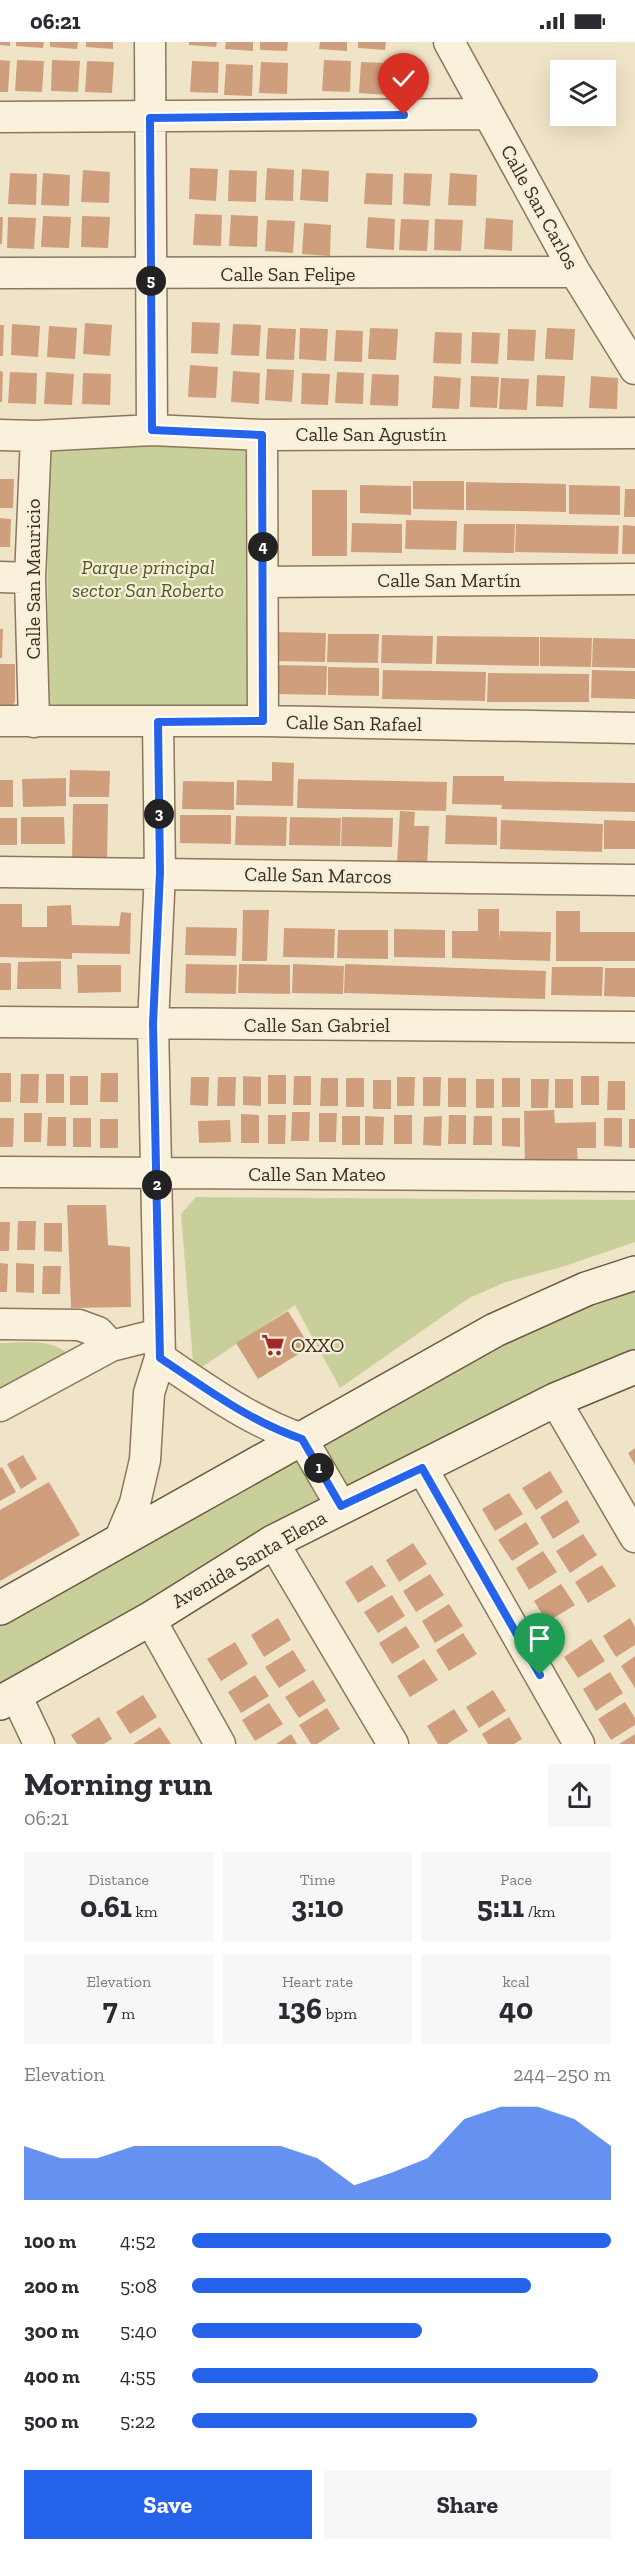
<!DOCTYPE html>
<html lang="en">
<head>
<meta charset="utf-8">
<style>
  :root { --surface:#fff; --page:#f7f7f7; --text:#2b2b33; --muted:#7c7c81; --accent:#2563eb }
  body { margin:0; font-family:"Zilla Slab",serif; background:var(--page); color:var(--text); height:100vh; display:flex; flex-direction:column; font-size:22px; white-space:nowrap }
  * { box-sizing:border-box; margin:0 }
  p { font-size:20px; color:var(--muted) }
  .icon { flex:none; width:33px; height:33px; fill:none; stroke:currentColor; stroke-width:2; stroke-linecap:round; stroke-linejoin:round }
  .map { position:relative; height:1702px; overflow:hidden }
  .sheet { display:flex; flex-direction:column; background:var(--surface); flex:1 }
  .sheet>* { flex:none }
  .buttons { position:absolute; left:550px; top:18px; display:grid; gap:12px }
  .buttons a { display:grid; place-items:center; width:66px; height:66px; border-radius:0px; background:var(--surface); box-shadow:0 6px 24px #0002; font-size:30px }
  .pin { position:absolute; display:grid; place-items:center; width:51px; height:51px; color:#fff; margin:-62px -26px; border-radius:50% 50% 50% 0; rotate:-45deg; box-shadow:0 0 6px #0007 }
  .pin .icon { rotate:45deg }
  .km { position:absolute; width:30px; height:30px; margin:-15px; border-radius:50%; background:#222; color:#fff; font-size:16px; line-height:30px; text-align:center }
  .round { display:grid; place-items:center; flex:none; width:63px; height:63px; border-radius:0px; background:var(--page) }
  .summary { display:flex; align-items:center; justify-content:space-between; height:102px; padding:0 24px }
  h1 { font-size:33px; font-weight:700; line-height:45px }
  .stats { display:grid; grid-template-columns:repeat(3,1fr); gap:9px; height:102px; padding:6px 24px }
  .stats div { display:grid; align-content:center; border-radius:0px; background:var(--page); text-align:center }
  .stats b { font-size:30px; font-weight:700 }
  .stats small { font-size:16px; font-weight:400 }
  .stats p { font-size:16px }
  .chart { height:168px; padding:12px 24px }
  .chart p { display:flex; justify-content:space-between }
  .chart svg { width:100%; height:108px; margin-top:6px; fill:var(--accent); opacity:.7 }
  .button { display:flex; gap:12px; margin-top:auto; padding:12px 24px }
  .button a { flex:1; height:69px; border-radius:0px; background:var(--accent); color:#fff; font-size:24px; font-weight:700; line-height:69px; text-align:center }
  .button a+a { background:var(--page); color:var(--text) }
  ul { padding:0 24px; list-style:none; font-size:20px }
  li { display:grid; grid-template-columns:96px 72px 1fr; align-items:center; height:45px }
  li i { height:15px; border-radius:8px; background:var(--accent) }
  .status { display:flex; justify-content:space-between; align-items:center; height:42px; padding:0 30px; background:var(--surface); direction:ltr }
  .status svg { height:16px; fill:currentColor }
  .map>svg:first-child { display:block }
  .green { fill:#c9cf9b }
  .building { fill:#cf9f7d }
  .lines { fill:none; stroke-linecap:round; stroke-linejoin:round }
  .street-casing { stroke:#8d765c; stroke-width:33 }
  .secondary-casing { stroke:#6f573f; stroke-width:36 }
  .street { stroke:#faf1dc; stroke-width:30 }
  .secondary { stroke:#faf1dc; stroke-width:33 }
  .route-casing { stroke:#fff; stroke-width:12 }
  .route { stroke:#2563eb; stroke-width:8 }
  .labels { text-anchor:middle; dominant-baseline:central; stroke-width:4.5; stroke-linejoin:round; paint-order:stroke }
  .street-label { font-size:20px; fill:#3d2e20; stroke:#f7eed8 }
  .park-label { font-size:20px; font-style:italic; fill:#4d5a26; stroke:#f7eed8 }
  .poi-label { font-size:20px; fill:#3d2e20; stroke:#f7eed8; text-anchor:start }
</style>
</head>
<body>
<div class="status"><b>06:21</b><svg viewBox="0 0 49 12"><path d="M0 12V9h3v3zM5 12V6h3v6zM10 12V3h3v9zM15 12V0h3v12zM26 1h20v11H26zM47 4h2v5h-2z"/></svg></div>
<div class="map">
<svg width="635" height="1702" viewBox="0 0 635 1702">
  <rect width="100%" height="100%" fill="#f0e4c8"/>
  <path class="green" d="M248 403V669L48 671 47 404Z
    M196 1155 635 1158V1200L565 1224 506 1240 469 1256 340 1346 295 1263 199 1327 193 1319 181 1172Z
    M635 1231V1325L0 1661V1566Z
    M0 1301C22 1301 52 1296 68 1312L0 1357Z"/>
  <path class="building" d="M0 0H10V4L0 3Z
    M16 0H44L43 6 16 4Z
    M50 0H78L77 7 50 5Z
    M86 0H113V7L86 5Z
    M189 0H217L216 5 189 3Z
    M226 0H253V9L225 7Z
    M260 0H288L287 9 260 8Z
    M320 0H347V9L319 7Z
    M358 0H386L385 8 358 6Z
    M0 18 10 19 8 50H0Z
    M17 18 44 19 42 50 15 49Z
    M52 18 80 19 78 50 51 49Z
    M324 18 351 19 350 50 322 49Z
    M87 19 114 20 112 51 85 50Z
    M192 19 219 20 218 51 190 50Z
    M261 20 288 21 287 52 259 51Z
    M361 20 388 21 387 53 359 51Z
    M226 22 253 23 252 54 224 53Z
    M397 23 425 24 423 55 395 54Z
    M190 126 218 127 216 159 189 157Z
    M267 126 294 128 293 159 265 158Z
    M302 127 329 129 328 160 300 158Z
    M83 128 110 130 109 161 81 160Z
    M229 128 257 129 256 160 228 159Z
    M10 131 37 132 36 163 8 162Z
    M43 131 70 133 69 164 41 163Z
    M366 131 393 132 392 163 364 162Z
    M404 131 432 132 430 164 403 162Z
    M450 131 477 133 476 164 448 163Z
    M195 172 222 173 221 204 193 203Z
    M231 173 258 174 257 205 229 204Z
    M43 174 71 175 69 206 41 205Z
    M82 174 110 175 108 206 81 205Z
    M0 175H3L2 202H0Z
    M8 175 36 176 34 207 7 206Z
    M368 175 395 177 394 208 366 206Z
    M486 176 513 178 512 209 484 207Z
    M401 177 429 178 427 209 399 208Z
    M435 177 463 178 461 209 434 208Z
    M267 178 295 179 293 211 265 209Z
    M304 181 331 183 330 214 302 212Z
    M192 280 220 281 218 312 191 311Z
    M85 281 112 283 110 314 83 312Z
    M12 282 40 284 38 315 11 313Z
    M233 282 261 283 259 314 231 313Z
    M0 283H4L3 314H0Z
    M49 284 77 286 75 317 47 315Z
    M268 286 296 287 294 318 266 317Z
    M300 286 328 287 326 319 299 317Z
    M370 286 398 287 396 318 368 317Z
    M547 286 575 287 573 318 545 317Z
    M508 287 536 288 534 319 507 318Z
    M336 288 363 289 362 320 334 319Z
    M435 290 462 291 461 322 433 321Z
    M472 290 500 291 498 322 471 321Z
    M190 323 218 325 216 356 188 355Z
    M267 327 294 328 292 360 265 358Z
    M0 329 3 330 2 360H0Z
    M233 329 260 331 259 362 231 360Z
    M10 330 37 331 36 362 8 361Z
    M46 330 74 332 72 363 44 362Z
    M337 330 364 331 363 362 335 361Z
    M83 331 111 332 110 363 82 362Z
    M302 331 330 332 328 363 301 362Z
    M372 332 399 333 398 364 370 363Z
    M537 333 565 334 563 365 536 364Z
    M434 334 461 336 459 367 432 366Z
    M471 334 499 335 497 366 470 365Z
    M591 334 618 336 617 367 589 366Z
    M501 336 529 337 527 368 499 367Z
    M0 437H14L13 466H0Z
    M413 439H464V468L413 467Z
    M466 440 566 442V470L466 468Z
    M360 443 411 444V473L360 471Z
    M569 443 620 444V473L569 472Z
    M625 447H635V475H624Z
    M312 448H347V514H312Z
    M0 476 11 477 10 505H0Z
    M406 478 457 479 456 508 405 507Z
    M352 481 402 482V511L351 510Z
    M464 482H515L514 511 463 510Z
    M516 482 619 484 618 512 515 510Z
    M623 483 635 484V512H622Z
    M0 587H3L2 616H0Z
    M274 590 326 591 325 620 274 619Z
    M328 592H379L378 621 327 620Z
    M382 593 433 594 432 622 381 621Z
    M437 594 539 595V624L436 622Z
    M540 595 592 596 591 625 540 624Z
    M593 596 635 597V626L592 625Z
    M0 622H15V659L11 667 0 671Z
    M276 623 327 624 326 653 275 652Z
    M328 625 379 626V654L328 653Z
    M383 628 486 630 485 659 382 657Z
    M592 628 635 629V657L591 656Z
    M488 631 589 632V660H487Z
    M272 720 294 721 293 764 236 763 237 738 272 739Z
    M70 728 110 729 109 755H69Z
    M453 734H504V739L635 741V770L501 767 502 763 452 762Z
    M66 736V764L23 765 22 737Z
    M298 737 447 740 446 769 297 766Z
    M0 738H13V765H0Z
    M183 739 234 740V768L182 767Z
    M73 762H108L107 821H72Z
    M400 769 415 770 414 784H429L427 824 397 822Z
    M180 773H231V802L180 801Z
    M446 773 497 775V803L445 802Z
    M236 774 287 775 286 804 235 803Z
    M21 775H64L65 802H21Z
    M290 775 341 776 340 804 289 803Z
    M342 775 393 776 392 805 341 804Z
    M0 776H17V803H0Z
    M501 778 603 782 602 810 500 807Z
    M604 778 635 779V807H604Z
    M0 862H22V885H47V864L71 863 72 883 119 884 121 870 131 871 130 912 72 911V917L0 915Z
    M478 867H499V898L500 889 551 890 550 919 452 916V889H478Z
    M243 868H269L267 919H242Z
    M556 869H580V890H635V919H556Z
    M186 885 237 886 236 914 185 913Z
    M284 886 335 887 334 916 283 915Z
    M394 887 445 888V916L394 915Z
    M338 888H388V917L337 916Z
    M61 919V947H17L18 920Z
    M0 921H11V948H0Z
    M186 922 237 923 236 952 185 951Z
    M239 922 290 923V952L238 951Z
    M293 922 344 924 343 952 292 951Z
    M345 922 546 929 545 957 344 951Z
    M77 923H121V950L78 951Z
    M552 925H603L602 954 551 953Z
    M605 926H635V955L604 954Z
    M0 1031H11V1060H0Z
    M101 1031H118V1060H100Z
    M21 1032H39L38 1061H20Z
    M46 1032H64V1061H46Z
    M268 1033H286V1062H268Z
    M70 1034H88V1063H70Z
    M243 1034 261 1035V1064L243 1063Z
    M294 1034H311V1063H293Z
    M581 1034H599V1063H581Z
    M191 1035H209L208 1064 190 1063Z
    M218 1035H236L235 1064H217Z
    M397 1035H415L414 1064H397Z
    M423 1035H441L440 1064H423Z
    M321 1036H338V1064H320Z
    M346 1036H364V1065H346Z
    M448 1036H466V1065H448Z
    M502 1036H520V1065H502Z
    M476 1037H494V1066H476Z
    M531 1037H549L548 1066H531Z
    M555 1037H573V1066H555Z
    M373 1038H391V1067H373Z
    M608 1039H625V1068H607Z
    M554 1068 555 1081 596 1080V1106H577L578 1124 525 1126 524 1069Z
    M292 1070H310L309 1099H291Z
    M24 1071H42L41 1100H24Z
    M319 1071H337L336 1100H319Z
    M241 1072 259 1073V1101H241Z
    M268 1073H286L285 1102H268Z
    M394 1073H412V1102H394Z
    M449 1073H466V1102H448Z
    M342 1074H360V1103H342Z
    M365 1074 384 1075 383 1103H365Z
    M442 1074 441 1104 423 1103 424 1075Z
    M474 1074H492V1103H473Z
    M48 1075H66V1104H47Z
    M0 1076H14L13 1105H0Z
    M73 1076H91V1105H73Z
    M502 1076H520V1105L502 1104Z
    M604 1076H622V1105L604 1104Z
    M100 1077H118V1106H100Z
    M629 1077H635V1106H629Z
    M230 1078 231 1100 199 1101 198 1079Z
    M67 1163H106L108 1203 130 1205 131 1265 71 1266Z
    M18 1179H36L35 1208H17Z
    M0 1180H10L9 1209H0Z
    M44 1181H62V1210L44 1209Z
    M0 1221 8 1222 7 1250H0Z
    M16 1221 34 1222V1251L16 1250Z
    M43 1224H61L60 1252H42Z
    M288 1269 310 1305 258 1337 236 1301Z
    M635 1406V1423L628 1411Z
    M23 1413 37 1437 21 1447 7 1422Z
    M2 1425 16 1450 0 1459V1426Z
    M550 1429 563 1450 536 1468 522 1446Z
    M49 1440 80 1493 0 1539V1468Z
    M509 1451 523 1472 495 1489 482 1467Z
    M567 1458 580 1480 553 1497 540 1475Z
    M526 1480 539 1502 512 1519 498 1498Z
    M583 1492 597 1513 570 1531 556 1509Z
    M413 1501 427 1522 399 1540 386 1518Z
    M543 1509 557 1530 529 1548 516 1526Z
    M372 1523 386 1544 358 1561 345 1540Z
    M602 1523 616 1544 588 1561 575 1540Z
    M430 1532 444 1553 416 1570 403 1549Z
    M561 1542 575 1563 547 1580 534 1559Z
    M392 1553 405 1574 378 1591 364 1570Z
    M449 1562 463 1584 435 1601 422 1579Z
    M278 1576 291 1598 264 1615 251 1593Z
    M630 1576 635 1585V1603L616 1615 603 1594Z
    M406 1584 420 1605 392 1622 379 1601Z
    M463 1591 477 1612 449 1629 436 1608Z
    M591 1597 605 1619 578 1636 564 1615Z
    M235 1600 248 1622 221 1639 207 1617Z
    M293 1608 306 1629 279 1646 265 1625Z
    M635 1614V1646L621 1624Z
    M424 1617 438 1638 410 1655 397 1634Z
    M610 1630 623 1651 596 1669 583 1647Z
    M255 1633 269 1654 241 1671 228 1650Z
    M313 1638 326 1659 299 1676 285 1655Z
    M493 1648 506 1669 479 1686 466 1665Z
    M143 1653 157 1675 130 1692 116 1670Z
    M625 1660 635 1676V1683L611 1698 598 1677Z
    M269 1661 283 1682 255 1699 242 1678Z
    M327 1666 340 1687 317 1702H311L299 1683Z
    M454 1667 468 1689 447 1702H438L427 1684Z
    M99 1675 112 1697 104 1702H77L71 1693Z
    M509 1675 522 1697 514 1702H488L482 1692Z
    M160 1685 171 1702H133Z
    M291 1692 297 1702H276Z
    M635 1692V1702H619Z"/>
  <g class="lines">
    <g class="street-casing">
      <path id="street" d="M150 0 152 388
        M449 0 575 230 635 327
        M0 75 488 72
        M0 231 575 230
        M0 393 36 394 152 388 262 393 635 391
        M262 393 263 679
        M0 535 30 536
        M264 540 635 537
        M0 679H263L635 686
        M34 680 30 536 36 394
        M0 830 635 838
        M0 980 635 985
        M0 1130 635 1134
        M0 1282 79 1283 98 1290 111 1304
        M160 1316C208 1348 248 1378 302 1397L341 1464
        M555 1358 635 1495
        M0 1364 111 1304 159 1292
        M422 1426 579 1702
        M273 1500 393 1702
        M118 1501 135 1461 145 1418 149 1351 160 1316 153 982 160 830 158 680
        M150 1577 220 1702
        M16 1653 39 1702"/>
    </g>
    <g class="secondary-casing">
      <path id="secondary" d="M0 1566 495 1288 586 1247 635 1231
        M0 1661 150 1577 273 1500 555 1358 635 1325"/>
    </g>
    <use href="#street" class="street"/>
    <use href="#secondary" class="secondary"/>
  </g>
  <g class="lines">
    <g class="route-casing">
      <path id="route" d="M404 73 150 76 152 388 262 393 263 679 158 680 160 830 153 982 160 1316C207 1347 249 1379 302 1397L341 1464 422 1426 540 1633"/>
    </g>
    <use href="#route" class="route"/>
  </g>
  <defs>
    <g id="supermarket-bare" transform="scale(1.8)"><path d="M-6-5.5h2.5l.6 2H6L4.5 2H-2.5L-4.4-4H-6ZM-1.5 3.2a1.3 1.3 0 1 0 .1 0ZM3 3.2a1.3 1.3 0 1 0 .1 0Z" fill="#9e2a2b" stroke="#f7eed8" stroke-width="2.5" paint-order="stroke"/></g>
  </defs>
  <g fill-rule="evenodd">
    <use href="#supermarket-bare" x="273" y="1303"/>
  </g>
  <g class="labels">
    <g class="street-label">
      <text transform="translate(540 165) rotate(61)">Calle San Carlos</text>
      <text x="288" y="232">Calle San Felipe</text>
      <text x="371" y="392">Calle San Agustín</text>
      <text transform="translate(33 537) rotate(-90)">Calle San Mauricio</text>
      <text x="449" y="538">Calle San Martín</text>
      <text transform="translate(354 681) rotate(1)">Calle San Rafael</text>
      <text transform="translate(318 833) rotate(1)">Calle San Marcos</text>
      <text x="317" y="983">Calle San Gabriel</text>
      <text x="317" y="1132">Calle San Mateo</text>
      <text transform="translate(249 1517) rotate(-30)">Avenida Santa Elena</text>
    </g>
    <g class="park-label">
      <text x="148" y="525">Parque principal<tspan x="148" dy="23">sector San Roberto</tspan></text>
    </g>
    <g class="poi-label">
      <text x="291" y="1303">OXXO</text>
    </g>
  </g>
</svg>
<div class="buttons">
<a><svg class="icon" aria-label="layers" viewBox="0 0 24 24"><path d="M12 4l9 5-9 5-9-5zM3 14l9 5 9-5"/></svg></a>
</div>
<div class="pin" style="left:540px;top:1633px;background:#1e9e55"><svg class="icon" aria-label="arrive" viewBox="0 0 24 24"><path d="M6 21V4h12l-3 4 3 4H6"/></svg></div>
<div class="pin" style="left:404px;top:73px;background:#d93025"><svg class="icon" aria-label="check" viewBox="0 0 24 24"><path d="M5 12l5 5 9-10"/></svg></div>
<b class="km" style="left:319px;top:1426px">1</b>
<b class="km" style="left:157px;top:1143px">2</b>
<b class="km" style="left:159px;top:772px">3</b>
<b class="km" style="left:263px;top:505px">4</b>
<b class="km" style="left:151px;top:239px">5</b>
</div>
<section class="sheet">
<div class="summary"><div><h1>Morning run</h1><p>06:21</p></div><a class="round"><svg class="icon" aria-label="share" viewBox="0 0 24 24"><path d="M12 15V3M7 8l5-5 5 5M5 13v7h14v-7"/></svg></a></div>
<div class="stats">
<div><p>Distance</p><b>0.61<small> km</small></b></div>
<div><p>Time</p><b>3:10</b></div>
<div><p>Pace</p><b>5:11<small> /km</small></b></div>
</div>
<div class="stats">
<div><p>Elevation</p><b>7<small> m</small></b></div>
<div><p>Heart rate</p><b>136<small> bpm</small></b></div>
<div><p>kcal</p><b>40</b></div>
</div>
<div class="chart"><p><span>Elevation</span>244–250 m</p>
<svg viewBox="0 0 160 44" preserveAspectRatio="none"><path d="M0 44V22L10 27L20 27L30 22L40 22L50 22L60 22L70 22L80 27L90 38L100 33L110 27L120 11L130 6L140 6L150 11L160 22V44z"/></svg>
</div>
<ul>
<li><b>100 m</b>4:52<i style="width:100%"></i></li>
<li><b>200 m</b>5:08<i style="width:81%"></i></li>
<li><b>300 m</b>5:40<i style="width:55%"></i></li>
<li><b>400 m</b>4:55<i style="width:97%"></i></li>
<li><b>500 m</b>5:22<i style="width:68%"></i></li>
</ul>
<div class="button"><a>Save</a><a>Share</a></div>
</section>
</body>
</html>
